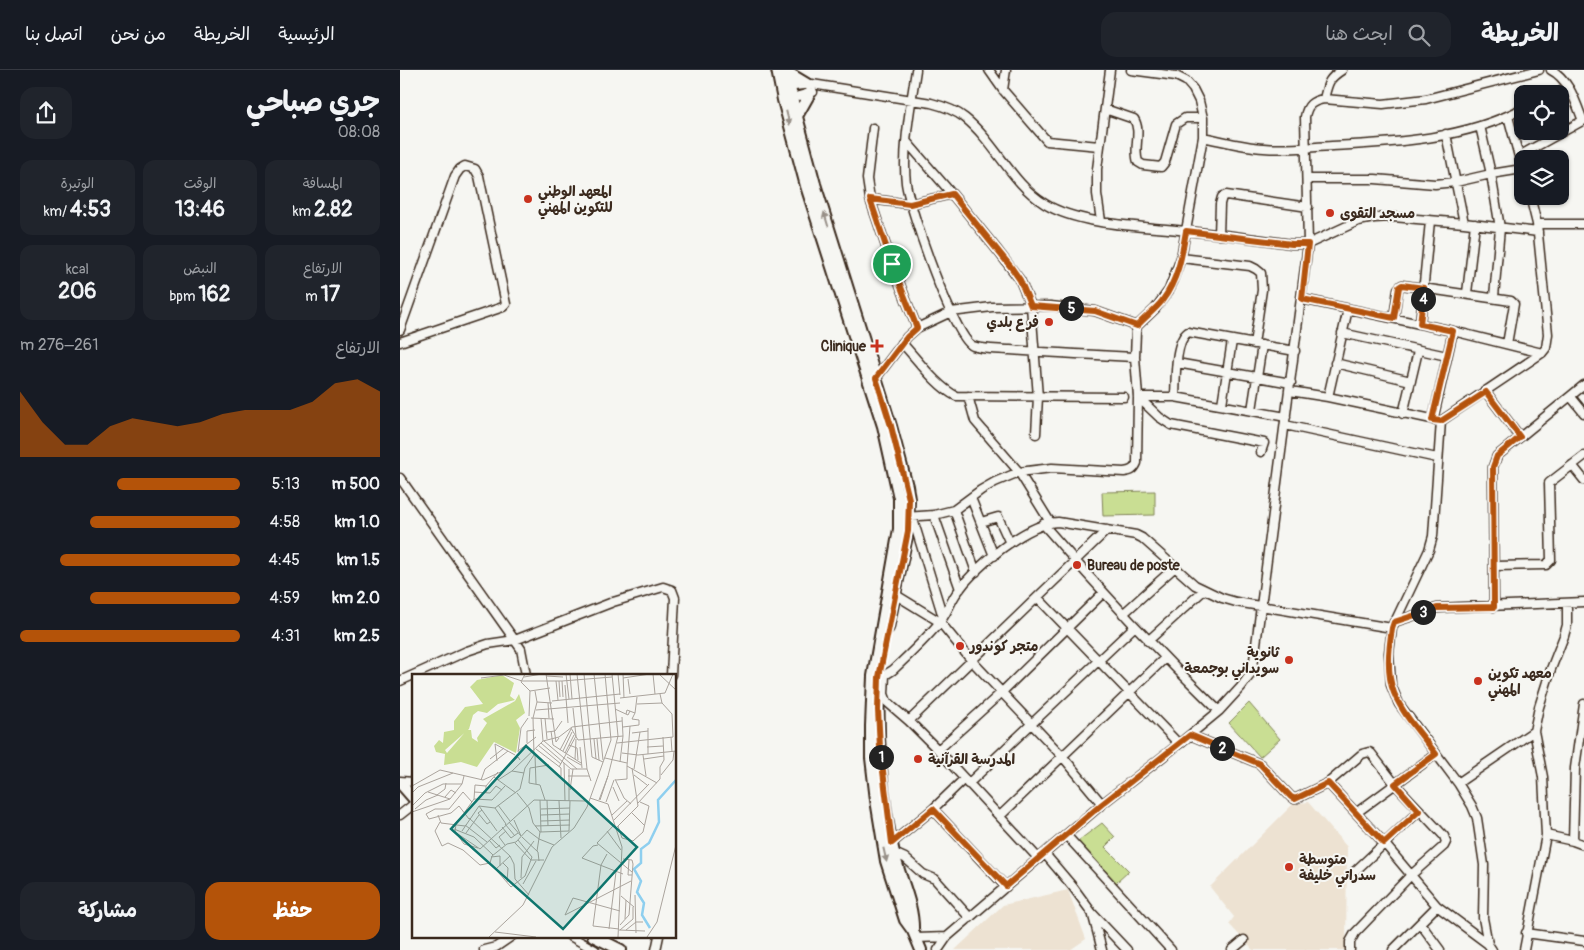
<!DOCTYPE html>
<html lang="ar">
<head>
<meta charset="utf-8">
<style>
  :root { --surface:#171b24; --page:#20242c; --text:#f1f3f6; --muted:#9ea1a6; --line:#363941; --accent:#b45309 }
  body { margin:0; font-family:Pangolin,"Playpen Sans Arabic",sans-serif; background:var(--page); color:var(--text); direction:rtl; height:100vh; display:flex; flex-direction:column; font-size:19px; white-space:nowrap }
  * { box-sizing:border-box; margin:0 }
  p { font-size:16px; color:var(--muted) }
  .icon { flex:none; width:28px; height:28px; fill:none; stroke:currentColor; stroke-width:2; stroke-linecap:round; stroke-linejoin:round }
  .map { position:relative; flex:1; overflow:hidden; direction:ltr }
  .sheet { display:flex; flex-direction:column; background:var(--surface); width:400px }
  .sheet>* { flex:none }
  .fabs { position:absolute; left:1114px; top:15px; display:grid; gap:10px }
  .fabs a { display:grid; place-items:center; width:55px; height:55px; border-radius:10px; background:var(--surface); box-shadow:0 1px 4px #0004; font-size:25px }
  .pin { position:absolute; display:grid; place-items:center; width:42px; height:42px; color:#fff; margin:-21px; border:2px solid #fff; border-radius:50%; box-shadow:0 1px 5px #0007 }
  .km { position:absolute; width:25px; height:25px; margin:-12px; border-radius:50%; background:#222; color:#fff; font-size:14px; line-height:25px; text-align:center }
  .round { display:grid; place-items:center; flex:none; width:52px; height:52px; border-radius:15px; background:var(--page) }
  .overview { display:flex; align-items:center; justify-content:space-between; height:85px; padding:0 20px }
  h1 { font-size:28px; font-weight:700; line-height:38px }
  .stats { display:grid; grid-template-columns:repeat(3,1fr); gap:8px; height:85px; padding:5px 20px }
  .stats div { display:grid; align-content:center; border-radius:12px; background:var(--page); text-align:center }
  .stats b { font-size:21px; font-weight:700 }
  .stats small { font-size:14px; font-weight:400 }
  .stats p { font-size:14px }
  .chart { height:140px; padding:10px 20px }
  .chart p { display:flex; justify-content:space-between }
  .chart svg { width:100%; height:90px; margin-top:5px; fill:var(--accent); opacity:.7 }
  .button { display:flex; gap:10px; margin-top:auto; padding:10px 20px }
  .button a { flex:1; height:58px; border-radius:15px; background:var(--accent); color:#fff; font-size:20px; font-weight:700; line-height:58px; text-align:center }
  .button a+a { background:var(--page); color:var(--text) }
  ul { padding:0 20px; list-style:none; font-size:16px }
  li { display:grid; grid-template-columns:80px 60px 1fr; align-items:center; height:38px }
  li i { height:12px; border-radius:6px; background:var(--accent) }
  header { display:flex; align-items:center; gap:30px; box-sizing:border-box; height:70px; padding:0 25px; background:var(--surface); border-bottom:1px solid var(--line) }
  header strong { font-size:24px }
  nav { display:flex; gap:28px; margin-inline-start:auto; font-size:18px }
  .search { width:350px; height:45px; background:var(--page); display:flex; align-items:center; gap:12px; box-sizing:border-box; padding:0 18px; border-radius:15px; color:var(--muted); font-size:19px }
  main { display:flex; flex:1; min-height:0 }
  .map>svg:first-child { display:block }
  .built { fill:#ede2d2 }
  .green { fill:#c9de93; stroke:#828458 }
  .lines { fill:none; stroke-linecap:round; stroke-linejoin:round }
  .minor-casing { stroke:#3b2a1e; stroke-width:11 }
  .major-casing { stroke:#3b2a1e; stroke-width:14 }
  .minor { stroke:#f6f6f2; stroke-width:8 }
  .major { stroke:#f6f6f2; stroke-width:10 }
  .oneway { fill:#989088 }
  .route-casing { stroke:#fff; stroke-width:10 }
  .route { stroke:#b45309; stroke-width:6 }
  .poi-dot { fill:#c8321e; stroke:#f6f6f2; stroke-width:2 }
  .labels { text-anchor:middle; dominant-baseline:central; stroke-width:4; stroke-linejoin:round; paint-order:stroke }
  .poi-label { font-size:14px; font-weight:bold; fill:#3b2a1e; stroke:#f6f6f2; text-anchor:start }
  .inset-river { fill:none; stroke:#8ecfef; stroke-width:2.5 }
  .inset-road { fill:none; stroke:#aba49d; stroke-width:1 }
  .view { fill:#0f766e; fill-opacity:0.15; stroke:#0f766e; stroke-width:2.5 }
  .inset-edge { fill:none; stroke:#3b2a1e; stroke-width:2.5 }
</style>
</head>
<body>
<header>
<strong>الخريطة</strong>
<div class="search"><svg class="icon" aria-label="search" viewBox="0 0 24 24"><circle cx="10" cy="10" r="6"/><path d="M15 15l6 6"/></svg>ابحث هنا</div>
<nav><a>الرئيسية</a><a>الخريطة</a><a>من نحن</a><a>اتصل بنا</a></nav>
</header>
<main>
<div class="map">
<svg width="1184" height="880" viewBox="0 0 1184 880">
  <rect width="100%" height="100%" fill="#f6f6f2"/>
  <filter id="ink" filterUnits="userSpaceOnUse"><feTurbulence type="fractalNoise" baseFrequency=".02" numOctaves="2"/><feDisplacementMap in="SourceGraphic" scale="10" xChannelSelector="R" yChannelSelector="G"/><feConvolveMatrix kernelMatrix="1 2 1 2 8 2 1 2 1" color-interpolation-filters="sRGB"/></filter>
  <g filter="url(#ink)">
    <path class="built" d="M908 732 947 777 946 880H853L829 854 834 847 810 817 893 734Z
      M668 820 686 869 670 880H555L603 835Z"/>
    <path class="green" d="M755 421V445L703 446 702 422Z
      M849 633 880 669 860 687 829 653Z
      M702 753 715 767 705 777 729 801 716 813 674 774Z"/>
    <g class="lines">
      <g class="minor-casing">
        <path id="minor" d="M516 0C511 34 502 79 506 113 509 137 554 268 573 276 584 280 599 279 610 280 652 283 694 285 735 287
          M589 0 603 20 647 71 699 76
          M1151 0C1169 9 1176 33 1183 51
          M386 17 412 14 531 33C543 36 555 40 565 48 596 73 611 113 645 134 681 156 745 156 786 161 822 164 857 169 892 174H908L958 151 974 148 993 147 1064 153 1138 162
          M603 20 606 0
          M1155 24 1169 18
          M388 29 413 22
          M924 29C928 13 928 9 942 0
          M705 39 734 49C742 62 733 78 738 92L743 95 761 97 765 92 776 54 785 48H803
          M1108 46 1122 98
          M1080 56 1091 104 1100 158 1094 227
          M473 58 467 109 470 129 492 194 517 258
          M1046 64 1064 153
          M803 67C823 71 843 77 864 78 886 80 910 77 932 76 997 73 1064 69 1122 39
          M507 72 552 124 598 181 620 210 631 236 638 327 636 364
          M1119 86 1184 50
          M907 109H975L1035 114 1056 112 1091 104 1122 99
          M470 129 510 134 552 124
          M701 151 697 124V99L710 0
          M1137 154H1184
          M819 165 820 134 822 127 826 125 908 137
          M781 188 850 196 856 199 861 203 862 220 854 274
          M1067 223 1075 154
          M902 229 1053 261 1142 283
          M994 248 998 219 1002 215 1111 231 1114 234 1107 274
          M1020 254 1030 151
          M0 260 55 106 60 99 65 96 75 99 79 106 106 234 103 237 0 272
          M942 263 1047 286
          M502 273C517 289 537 317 556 326L724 327
          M777 293 891 313
          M935 293 1011 311
          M476 308 507 267 517 258 551 242 592 237 650 236 695 241 737 256
          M890 321 928 327 1041 351 1142 283 1146 278 1148 264 1137 154 1130 126
          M1086 322 1120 367
          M568 326 575 351 619 402 650 452
          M775 327C776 311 774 272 788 262L895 281
          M928 327 948 239
          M1171 327 1184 343
          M822 334 832 271
          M852 340 862 275
          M1003 344 1018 281
          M1033 350 1053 261
          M1041 351 1033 466 1029 480 992 558 989 583 991 615 999 634 1058 713 1072 736 1077 748 1084 795 1083 848 1088 874 1092 880
          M885 355 1037 388
          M861 382 864 373 771 355 759 347 738 327H775L886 347
          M1172 395 1184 410
          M0 408 121 579 126 605
          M571 428 594 486
          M554 440 576 502
          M534 445 560 519
          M512 446 543 547
          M505 447 534 445 554 440 581 420 595 412 619 402 652 398 724 402C731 401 734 400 737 393L738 327 735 287 736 262 737 256 755 239 769 220 781 188 803 67V48L799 31 793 19 786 11 776 6 731 0
          M581 452 598 447 610 473
          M643 454C699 519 757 581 819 641
          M1095 496 1146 495 1151 490 1149 413 1184 386
          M496 525 540 552 572 591 663 687 702 734
          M638 528 779 674
          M1094 537 1093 402V397L1097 386 1184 315
          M723 544 775 497
          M994 552 1037 538 1184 532
          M748 571 804 520
          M485 605 484 624 487 632 509 651 538 680 639 789
          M479 607 485 605 493 600C509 585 525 570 539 553 546 545 550 533 556 524 575 497 625 454 658 452L736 465 742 468 795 515 822 528 836 532 992 558
          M0 611 67 581 88 574 115 570 213 532 263 517 272 520 275 528 271 605
          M509 651 707 460
          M790 665 860 694 891 727 895 729 928 713 962 684 969 682 971 683 995 714 1044 766 1046 772 1044 776 1010 806 955 863 950 872V880
          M538 680 601 623 703 523
          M0 711 14 712
          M928 713 984 773 1037 836 1088 874
          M1058 713 1134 661 1139 637 1151 599 1164 566 1167 555V533
          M568 714 734 557
          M533 739 606 817
          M956 743 1036 684
          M0 745 14 734
          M600 746 764 589
          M666 765 771 880
          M1146 765 1173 771 1175 698 1184 634
          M1173 771 1184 775
          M492 773 533 739 564 709
          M494 783 505 788 523 804 535 809 570 848
          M645 784 673 817 692 843 727 880
          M951 805 1019 741
          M693 846 702 880
          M1020 853 1040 880
          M1126 863 1184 871
          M170 866 195 880
          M547 867 702 734 779 674 819 641 841 617 850 605 854 590 908 174 905 47C907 35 912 31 924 29L983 34 1026 29 1139 0
          M516 868 547 867 538 880
          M84 880 96 877 112 866
          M256 880 259 866
          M832 880 844 870
          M993 880 1037 836
          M1124 880 1146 765 1143 707 1134 661"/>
      </g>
      <g class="major-casing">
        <path id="major" d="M377 0 383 30 406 116 483 356 499 428V459L473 606 471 656V688L476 730 486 791 505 850 513 861 521 880
          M387 0 392 28 415 114 491 356 507 416 509 429 508 461 488 558
          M387 2 407 14
          M397 46 410 23
          M479 611C477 665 481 731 494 783 500 809 514 834 513 861
          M0 713 14 729
          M193 866 221 880"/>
      </g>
      <use href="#minor" class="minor"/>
      <use href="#major" class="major"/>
    </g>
    <defs><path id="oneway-solid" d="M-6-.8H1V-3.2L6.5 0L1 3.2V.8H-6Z" transform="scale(1.25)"/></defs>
    <g class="oneway">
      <use href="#oneway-solid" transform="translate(388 48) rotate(76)"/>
      <use href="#oneway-solid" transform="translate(426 149) rotate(-107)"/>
      <use href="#oneway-solid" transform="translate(485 785) rotate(77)"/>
    </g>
  </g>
  <g class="lines" filter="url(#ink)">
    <g class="route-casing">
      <path id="route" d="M552 124 611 197 620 210 631 236 695 241 737 256C745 247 755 240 762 231 778 210 782 185 786 161L892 174H908L902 229 994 248 999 217 1002 215 1024 218 1020 254 1053 261 1032 350 1041 351 1086 322 1120 367 1097 386 1093 397 1094 537 1037 538 994 552 992 558C989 578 986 603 994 623 1003 645 1022 665 1036 684L995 714 1019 741 984 773 928 713 895 729 891 727 860 694 790 665 702 734 606 816 533 739 492 773 480 677 478 640 479 607 508 461 509 429 491 356 476 308 507 267 517 258 492 194 470 129 510 134Z"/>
    </g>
    <use href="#route" class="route"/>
  </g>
  <g class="poi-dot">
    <circle cx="128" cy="129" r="5"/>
    <circle cx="930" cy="143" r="5"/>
    <circle cx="649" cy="252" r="5"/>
    <path d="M474.5 268.5h5v5h5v5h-5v5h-5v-5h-5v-5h5z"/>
    <circle cx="677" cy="495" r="5"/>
    <circle cx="560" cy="576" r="5"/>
    <circle cx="889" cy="590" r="5"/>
    <circle cx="1078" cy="611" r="5"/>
    <circle cx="518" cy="689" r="5"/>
    <circle cx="889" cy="797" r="5"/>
  </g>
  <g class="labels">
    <g class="poi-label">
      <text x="138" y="121">المعهد الوطني<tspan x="138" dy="16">للتكوين المهني</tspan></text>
      <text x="940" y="143">مسجد التقوى</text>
      <text x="639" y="252" text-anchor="end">فرع بلدي</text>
      <text x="466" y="276" text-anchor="end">Clinique</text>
      <text x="687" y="495">Bureau de poste</text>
      <text x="570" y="576">متجر كوندور</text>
      <text x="879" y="582" text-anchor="end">ثانوية<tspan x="879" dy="16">سويداني بوجمعة</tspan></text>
      <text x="1088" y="603">معهد تكوين<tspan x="1088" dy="16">المهني</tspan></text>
      <text x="528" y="689">المدرسة القرآنية</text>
      <text x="899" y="789">متوسطة<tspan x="899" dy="16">سدراتي خليفة</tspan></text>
    </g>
  </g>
  <g transform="translate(12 604)">
    <rect width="264" height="264" fill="#f6f6f2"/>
    <path d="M90 1 102 9 98 22 103 26 86 30 75 39 66 37 61 41 57 55 33 76 35 79 55 56H59L60 64 66 68 65 64 75 49 71 45 103 27 107 20 113 39 104 46 108 54 104 79 82 68 65 93 49 88 32 91 33 80 24 78 22 72 27 66 31 69 32 58 42 56V47L53 33 71 30 58 13 65 6Z" fill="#c9de93"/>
    <path class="inset-river" d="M238 254 230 241 232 229 225 218 229 207 222 195 229 189V175L237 169 247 148 246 126 264 106"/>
    <path class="inset-road" d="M113 0 109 8 118 17 117 42M134 0 144 68 147 64M154 0 157 25M158 0 160 25M165 0 175 95 179 107M172 0 180 83 191 88M182 0 191 86M206 0 208 21M211 0 212 24M241 0 243 20M247 0 264 16M134 2 151 3M112 3 130 0M69 4 92 1 110 7H150L200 3M211 4 238 0M216 5 218 20M144 7 146 26M147 7 148 23M150 7 151 23M153 11 156 49M118 17 138 14M208 24 253 19 261 0M140 27 208 20M125 28 140 29M136 29 137 44M225 30 250 29M203 35 216 41 218 37M124 36 208 29M223 39 225 23M210 43 211 62M119 44 142 45M129 44 131 67M133 44 135 65M218 52 215 92 245 109M211 53 227 51V46L220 45 223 39 215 36 214 40M159 54 166 66 211 62 208 88M139 57 141 71 169 89M135 58 143 57 150 47M220 59 236 57M259 63 260 78M182 65 184 85M185 65 187 86M132 67 165 95M115 69V57L123 56M129 69 159 95M205 69 261 63 260 40 250 29 248 20M126 71 149 90M157 71 165 74 166 86M168 73 170 94M235 73 251 72M124 75 149 94V102M148 76 159 55M106 77 124 63M151 77 160 58M106 78 109 54 116 44M153 79 162 61M210 79 226 81 264 77M236 80V54M123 81 124 110M231 81 234 102M155 83 169 91M193 84 215 89M78 85 92 74M163 85 164 65M232 85 252 82M85 87 83 70 103 81M152 89 153 127M147 93 164 62 161 34M157 95V127M159 95H175M222 95 228 58M100 97 131 67 147 63 160 53 210 47M222 101 235 111M249 101 261 86 262 77M156 102H177M196 102 206 62 200 0M82 103 104 119M203 105 212 124 219 130M69 106 73 95 96 77M86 106 100 97 112 99M204 106 215 105V92M0 112 28 96 71 106 93 96 106 83 108 86M74 112 86 98M201 113 207 127M158 116 161 95M16 118 38 125M62 118 78 119 84 112 90 116M0 119 6 113 41 99M105 119 117 134 121 149 128 158 157 157M25 121 33 115 34 109M33 123 39 116 44 119M178 124 196 130 210 173 206 263M62 125 63 111 74 112V119M128 126 129 158M133 126 128 111 117 109 118 94 137 91M135 126 136 152M187 126 196 102 188 126M147 127 149 164M194 128 202 106M226 129 248 105V93L252 86 251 63M86 131 98 147M0 132 13 119 31 110H50L52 102M67 132 85 157M83 134 108 115 113 94 122 81 121 44 125 28 123 17M3 135 14 126 26 121M37 135H23L14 140 17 145 39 139 47 132 57 145M37 135 51 118 60 128M129 135 158 134M70 136 66 139 75 150 78 148M0 138 38 125 50 110M52 139 62 125 80 126 93 112M220 139 233 152M26 141 29 149 53 152M129 141 158 140M200 141 215 127M57 144 98 182 102 190 103 205 117 221M202 146 237 110M129 147 158 146M28 148 23 157 30 172 36 169 51 176 68 191 78 189M97 148 109 162 102 146M44 150 43 158 68 175 122 126 173 127M93 150 103 162M53 151 75 168M202 151 185 169 220 198M123 152 158 151M206 152 210 164 221 167 231 158 237 132 228 128M90 153 99 164 106 159M205 153 226 132 220 94M42 155 62 163 81 181M50 157 67 132 83 134 94 150M157 157 158 127M195 157 209 176M54 159 67 141M47 163 52 170 66 174M110 163 126 178 127 187M77 166 84 174 88 171M106 166 120 183 113 202 99 213 78 189 80 182 95 170 104 168 115 156 127 165 142 171M103 169 119 186H132M93 171 87 163 94 157M186 171 181 172 170 184 211 200M125 177 128 158M195 180 189 191 181 252 207 255M79 183 88 182V192M217 186 216 201H220M91 189 96 194 95 208M84 195 98 182M109 204 110 183 122 167M111 210 124 187M223 221 224 259M209 222 222 233M153 241 219 207M153 241 161 224 208 237M213 245 214 226M208 251 217 241 221 190 220 186 211 185M197 255 204 198M207 256 233 257M208 256 221 245V233M214 256 224 248H231M83 258 124 263M77 263 111 231 140 173 162 154 175 133 199 66 193 0M235 263 245 248 264 171"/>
    <path class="view" d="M114 72 225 173 151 255 39 155Z"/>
    <rect width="264" height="264" class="inset-edge"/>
  </g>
</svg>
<div class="fabs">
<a><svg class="icon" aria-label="locate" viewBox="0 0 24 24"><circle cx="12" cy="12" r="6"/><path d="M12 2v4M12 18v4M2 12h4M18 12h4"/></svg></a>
<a><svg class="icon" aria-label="layers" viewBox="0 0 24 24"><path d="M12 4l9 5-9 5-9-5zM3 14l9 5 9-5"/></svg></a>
</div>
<div class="pin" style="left:492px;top:194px;background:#1e9e55"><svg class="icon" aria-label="arrive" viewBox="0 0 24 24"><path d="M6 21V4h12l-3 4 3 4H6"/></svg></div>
<b class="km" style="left:481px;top:687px">1</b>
<b class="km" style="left:822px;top:678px">2</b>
<b class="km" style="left:1023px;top:542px">3</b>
<b class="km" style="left:1023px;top:229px">4</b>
<b class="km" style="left:671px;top:238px">5</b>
</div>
<section class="sheet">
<div class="overview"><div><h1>جري صباحي</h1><p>08:08</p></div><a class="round"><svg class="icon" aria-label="share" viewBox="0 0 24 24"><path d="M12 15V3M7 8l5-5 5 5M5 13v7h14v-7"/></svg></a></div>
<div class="stats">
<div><p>المسافة</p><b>2.82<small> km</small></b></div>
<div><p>الوقت</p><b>13:46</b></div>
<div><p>الوتيرة</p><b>4:53<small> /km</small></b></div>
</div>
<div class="stats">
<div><p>الارتفاع</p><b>17<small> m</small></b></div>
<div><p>النبض</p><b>162<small> bpm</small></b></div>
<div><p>kcal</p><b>206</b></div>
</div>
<div class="chart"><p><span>الارتفاع</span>261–276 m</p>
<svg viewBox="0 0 160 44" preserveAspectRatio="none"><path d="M0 44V12L10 27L20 38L30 38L40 29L50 25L60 27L70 29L80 27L90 23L100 21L110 21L120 21L130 17L140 8L150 6L160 12V44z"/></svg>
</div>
<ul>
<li><b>500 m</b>5:13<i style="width:56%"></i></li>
<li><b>1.0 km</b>4:58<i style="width:68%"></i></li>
<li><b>1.5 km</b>4:45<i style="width:82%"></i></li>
<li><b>2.0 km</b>4:59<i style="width:68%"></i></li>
<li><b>2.5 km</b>4:31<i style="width:100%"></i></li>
</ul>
<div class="button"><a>حفظ</a><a>مشاركة</a></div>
</section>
</main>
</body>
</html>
